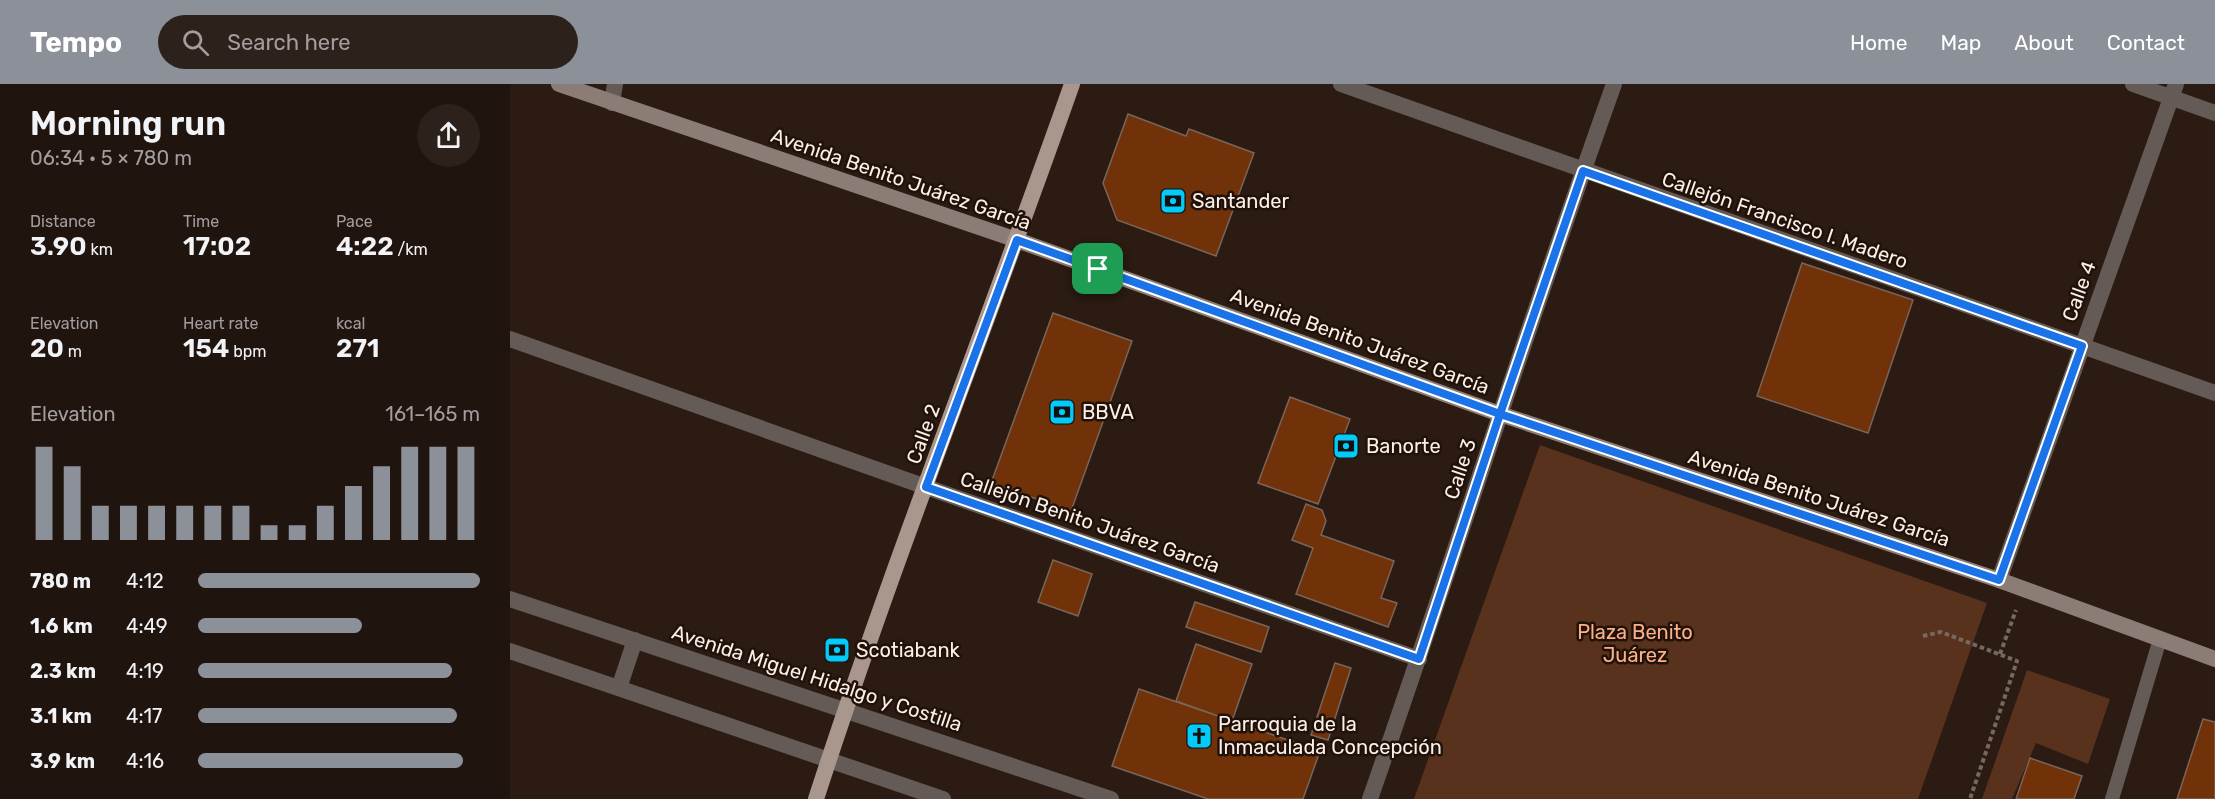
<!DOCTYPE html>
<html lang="en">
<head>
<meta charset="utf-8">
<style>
  :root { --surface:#20140e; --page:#2d211c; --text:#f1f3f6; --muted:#a29e9e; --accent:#8c9099 }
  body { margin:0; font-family:Rubik,sans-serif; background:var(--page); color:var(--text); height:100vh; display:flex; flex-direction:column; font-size:22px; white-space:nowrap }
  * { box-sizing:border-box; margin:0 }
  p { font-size:20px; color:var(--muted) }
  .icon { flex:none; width:33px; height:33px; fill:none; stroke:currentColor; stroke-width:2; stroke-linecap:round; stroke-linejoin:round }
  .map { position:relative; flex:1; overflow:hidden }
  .details { display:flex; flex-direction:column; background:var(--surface); width:510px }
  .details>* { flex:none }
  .pin { position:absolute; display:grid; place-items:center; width:51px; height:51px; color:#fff; margin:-26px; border-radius:12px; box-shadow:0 3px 9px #0006 }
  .round { display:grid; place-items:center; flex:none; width:63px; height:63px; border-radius:32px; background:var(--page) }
  .head { display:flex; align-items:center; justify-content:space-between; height:102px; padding:0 30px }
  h1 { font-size:33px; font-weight:600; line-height:45px }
  .figures { display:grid; grid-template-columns:repeat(3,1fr); gap:9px; height:102px; padding:6px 30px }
  .figures div { display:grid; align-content:center }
  .figures b { font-size:26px; font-weight:600 }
  .figures small { font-size:16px; font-weight:400 }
  .figures p { font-size:16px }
  .chart { height:168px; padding:12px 30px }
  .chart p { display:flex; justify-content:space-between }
  .chart svg { width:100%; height:108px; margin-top:6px; stroke:var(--accent); stroke-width:6 }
  ul { padding:0 30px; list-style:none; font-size:20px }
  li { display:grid; grid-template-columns:96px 72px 1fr; align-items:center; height:45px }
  li i { height:15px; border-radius:8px; background:var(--accent) }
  header { display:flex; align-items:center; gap:36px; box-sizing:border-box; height:84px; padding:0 30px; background:var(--accent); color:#fff }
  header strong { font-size:28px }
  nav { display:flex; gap:33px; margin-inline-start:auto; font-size:21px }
  .search { width:420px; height:54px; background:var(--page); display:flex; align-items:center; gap:15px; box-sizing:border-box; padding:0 21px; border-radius:33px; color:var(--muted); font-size:22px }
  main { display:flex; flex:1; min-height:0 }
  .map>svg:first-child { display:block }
  .green { fill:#58321d }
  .building { fill:#713209; stroke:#79655a; stroke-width:1.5 }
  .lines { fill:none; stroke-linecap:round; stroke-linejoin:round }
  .path { stroke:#766860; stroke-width:4; stroke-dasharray:4.5 3; stroke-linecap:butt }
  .service { stroke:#645b56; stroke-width:14 }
  .minor { stroke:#645b56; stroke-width:16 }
  .tertiary { stroke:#645b56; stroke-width:16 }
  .secondary { stroke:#8b7c75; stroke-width:16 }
  .primary { stroke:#a9968d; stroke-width:16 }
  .route-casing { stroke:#fff; stroke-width:12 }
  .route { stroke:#1a73e8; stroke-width:8 }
  .labels { text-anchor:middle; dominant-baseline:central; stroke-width:5; stroke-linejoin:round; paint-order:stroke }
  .street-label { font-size:20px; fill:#fbefe9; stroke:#211209 }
  .poi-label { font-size:20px; fill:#fbefe9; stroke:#211209; text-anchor:start }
  .park-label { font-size:20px; fill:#fcaf88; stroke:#211209 }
</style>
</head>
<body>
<header>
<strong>Tempo</strong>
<div class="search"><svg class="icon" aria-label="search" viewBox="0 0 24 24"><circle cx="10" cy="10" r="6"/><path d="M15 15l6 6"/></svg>Search here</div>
<nav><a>Home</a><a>Map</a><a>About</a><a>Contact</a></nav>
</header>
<main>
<section class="details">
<div class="head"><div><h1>Morning run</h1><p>06:34 · 5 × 780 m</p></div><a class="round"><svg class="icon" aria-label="share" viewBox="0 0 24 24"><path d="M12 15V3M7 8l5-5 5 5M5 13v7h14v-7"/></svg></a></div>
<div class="figures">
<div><p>Distance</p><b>3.90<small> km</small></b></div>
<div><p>Time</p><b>17:02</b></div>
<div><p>Pace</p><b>4:22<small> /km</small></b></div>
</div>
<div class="figures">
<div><p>Elevation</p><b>20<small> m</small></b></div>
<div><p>Heart rate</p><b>154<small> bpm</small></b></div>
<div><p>kcal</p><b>271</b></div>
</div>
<div class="chart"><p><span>Elevation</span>161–165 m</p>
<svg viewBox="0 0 160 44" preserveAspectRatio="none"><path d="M5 44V6M15 44V14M25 44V30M35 44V30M45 44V30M55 44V30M65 44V30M75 44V30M85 44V38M95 44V38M105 44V30M115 44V22M125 44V14M135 44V6M145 44V6M155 44V6"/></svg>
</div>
<ul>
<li><b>780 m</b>4:12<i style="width:100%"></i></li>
<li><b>1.6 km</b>4:49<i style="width:58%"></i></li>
<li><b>2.3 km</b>4:19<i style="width:90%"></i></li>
<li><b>3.1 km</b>4:17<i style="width:92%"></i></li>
<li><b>3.9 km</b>4:16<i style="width:94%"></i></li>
</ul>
</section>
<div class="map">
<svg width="1705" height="715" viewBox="0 0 1705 715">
  <rect width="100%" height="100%" fill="#2b1b12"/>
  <path class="green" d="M1030 361 1477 519 1408 715H904Z
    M1517 586 1600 615 1578 680 1526 659 1502 715H1472Z"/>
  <path class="building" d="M618 30 676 52 679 45 744 69 706 172 607 136 593 99Z
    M1292 179 1403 216 1358 349 1247 312Z
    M543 229 622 257 561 427 481 399Z
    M780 313 840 335 808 420 748 399Z
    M796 420 812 426 816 437 811 451 884 477 871 514 887 519 878 543 786 510 803 464 782 456Z
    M543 476 582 490 568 532 528 518Z
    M685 518 759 543 751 568 676 543Z
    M686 560 742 580 722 637 666 617Z
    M825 579 841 584 818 656 801 651Z
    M629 605 810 667 793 715H698L602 682Z
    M1693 635 1705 638V715H1667Z
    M1520 674 1572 692 1564 715H1506Z"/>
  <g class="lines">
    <path class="path" d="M1413 552 1431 548 1507 577 1460 715
      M1490 570 1506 526"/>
    <path class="service" d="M1602 715 1650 555"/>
    <path class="minor" d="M831 0 1705 309
      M1623 0 1705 29
      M102 19 105 0
      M0 255 416 403 909 575
      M1489 496 1666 0
      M860 715C943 477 1019 237 1104 0"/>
    <path class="tertiary" d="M0 515 601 715
      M0 567 433 715
      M109 604 125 556"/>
    <path class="secondary" d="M49 0 507 156 990 330 1489 496 1705 575"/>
    <path class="primary" d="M306 715C384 474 478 239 562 0"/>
  </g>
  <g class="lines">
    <g class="route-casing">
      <path id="route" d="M588 185 507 156 416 403 909 575 990 330 1489 496 1572 262 1073 87 990 330 588 185"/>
    </g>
    <use href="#route" class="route"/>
  </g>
  <defs>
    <g id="bank-square" transform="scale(1.35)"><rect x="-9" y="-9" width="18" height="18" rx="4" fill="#02cbf9" stroke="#211209"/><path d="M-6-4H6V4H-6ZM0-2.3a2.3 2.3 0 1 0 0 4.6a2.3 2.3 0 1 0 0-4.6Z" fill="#111"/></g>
    <g id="church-square" transform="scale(1.35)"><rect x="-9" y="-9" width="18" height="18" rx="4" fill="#02cbf9" stroke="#211209"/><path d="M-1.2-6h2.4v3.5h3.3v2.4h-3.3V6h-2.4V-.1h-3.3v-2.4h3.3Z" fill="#111"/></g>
  </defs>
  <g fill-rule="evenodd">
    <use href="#bank-square" x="663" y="117"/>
    <use href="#bank-square" x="552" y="328"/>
    <use href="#bank-square" x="836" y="362"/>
    <use href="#bank-square" x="327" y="566"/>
    <use href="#church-square" x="689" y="652"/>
  </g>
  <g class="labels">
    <g class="street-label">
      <text transform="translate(391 95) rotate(19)">Avenida Benito Juárez García</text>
      <text transform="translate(1275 136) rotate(19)">Callejón Francisco I. Madero</text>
      <text transform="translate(1569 207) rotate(-70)">Calle 4</text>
      <text transform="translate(850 257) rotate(20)">Avenida Benito Juárez García</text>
      <text transform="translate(413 350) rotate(-70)">Calle 2</text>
      <text transform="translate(950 385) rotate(-72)">Calle 3</text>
      <text transform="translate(1309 414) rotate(18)">Avenida Benito Juárez García</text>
      <text transform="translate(580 438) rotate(19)">Callejón Benito Juárez García</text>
      <text transform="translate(307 594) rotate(18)">Avenida Miguel Hidalgo y Costilla</text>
    </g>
    <g class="poi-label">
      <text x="682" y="117">Santander</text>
      <text x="572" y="328">BBVA</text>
      <text x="856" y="362">Banorte</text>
      <text x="346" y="566">Scotiabank</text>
      <text x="708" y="640">Parroquia de la<tspan x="708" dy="23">Inmaculada Concepción</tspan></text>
    </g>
    <g class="park-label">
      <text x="1125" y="548">Plaza Benito<tspan x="1125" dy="23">Juárez</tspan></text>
    </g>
  </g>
</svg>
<div class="pin" style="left:588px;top:185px;background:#1e9e55"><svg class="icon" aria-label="arrive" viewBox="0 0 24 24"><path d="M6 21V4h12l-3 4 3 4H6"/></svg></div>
</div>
</main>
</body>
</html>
